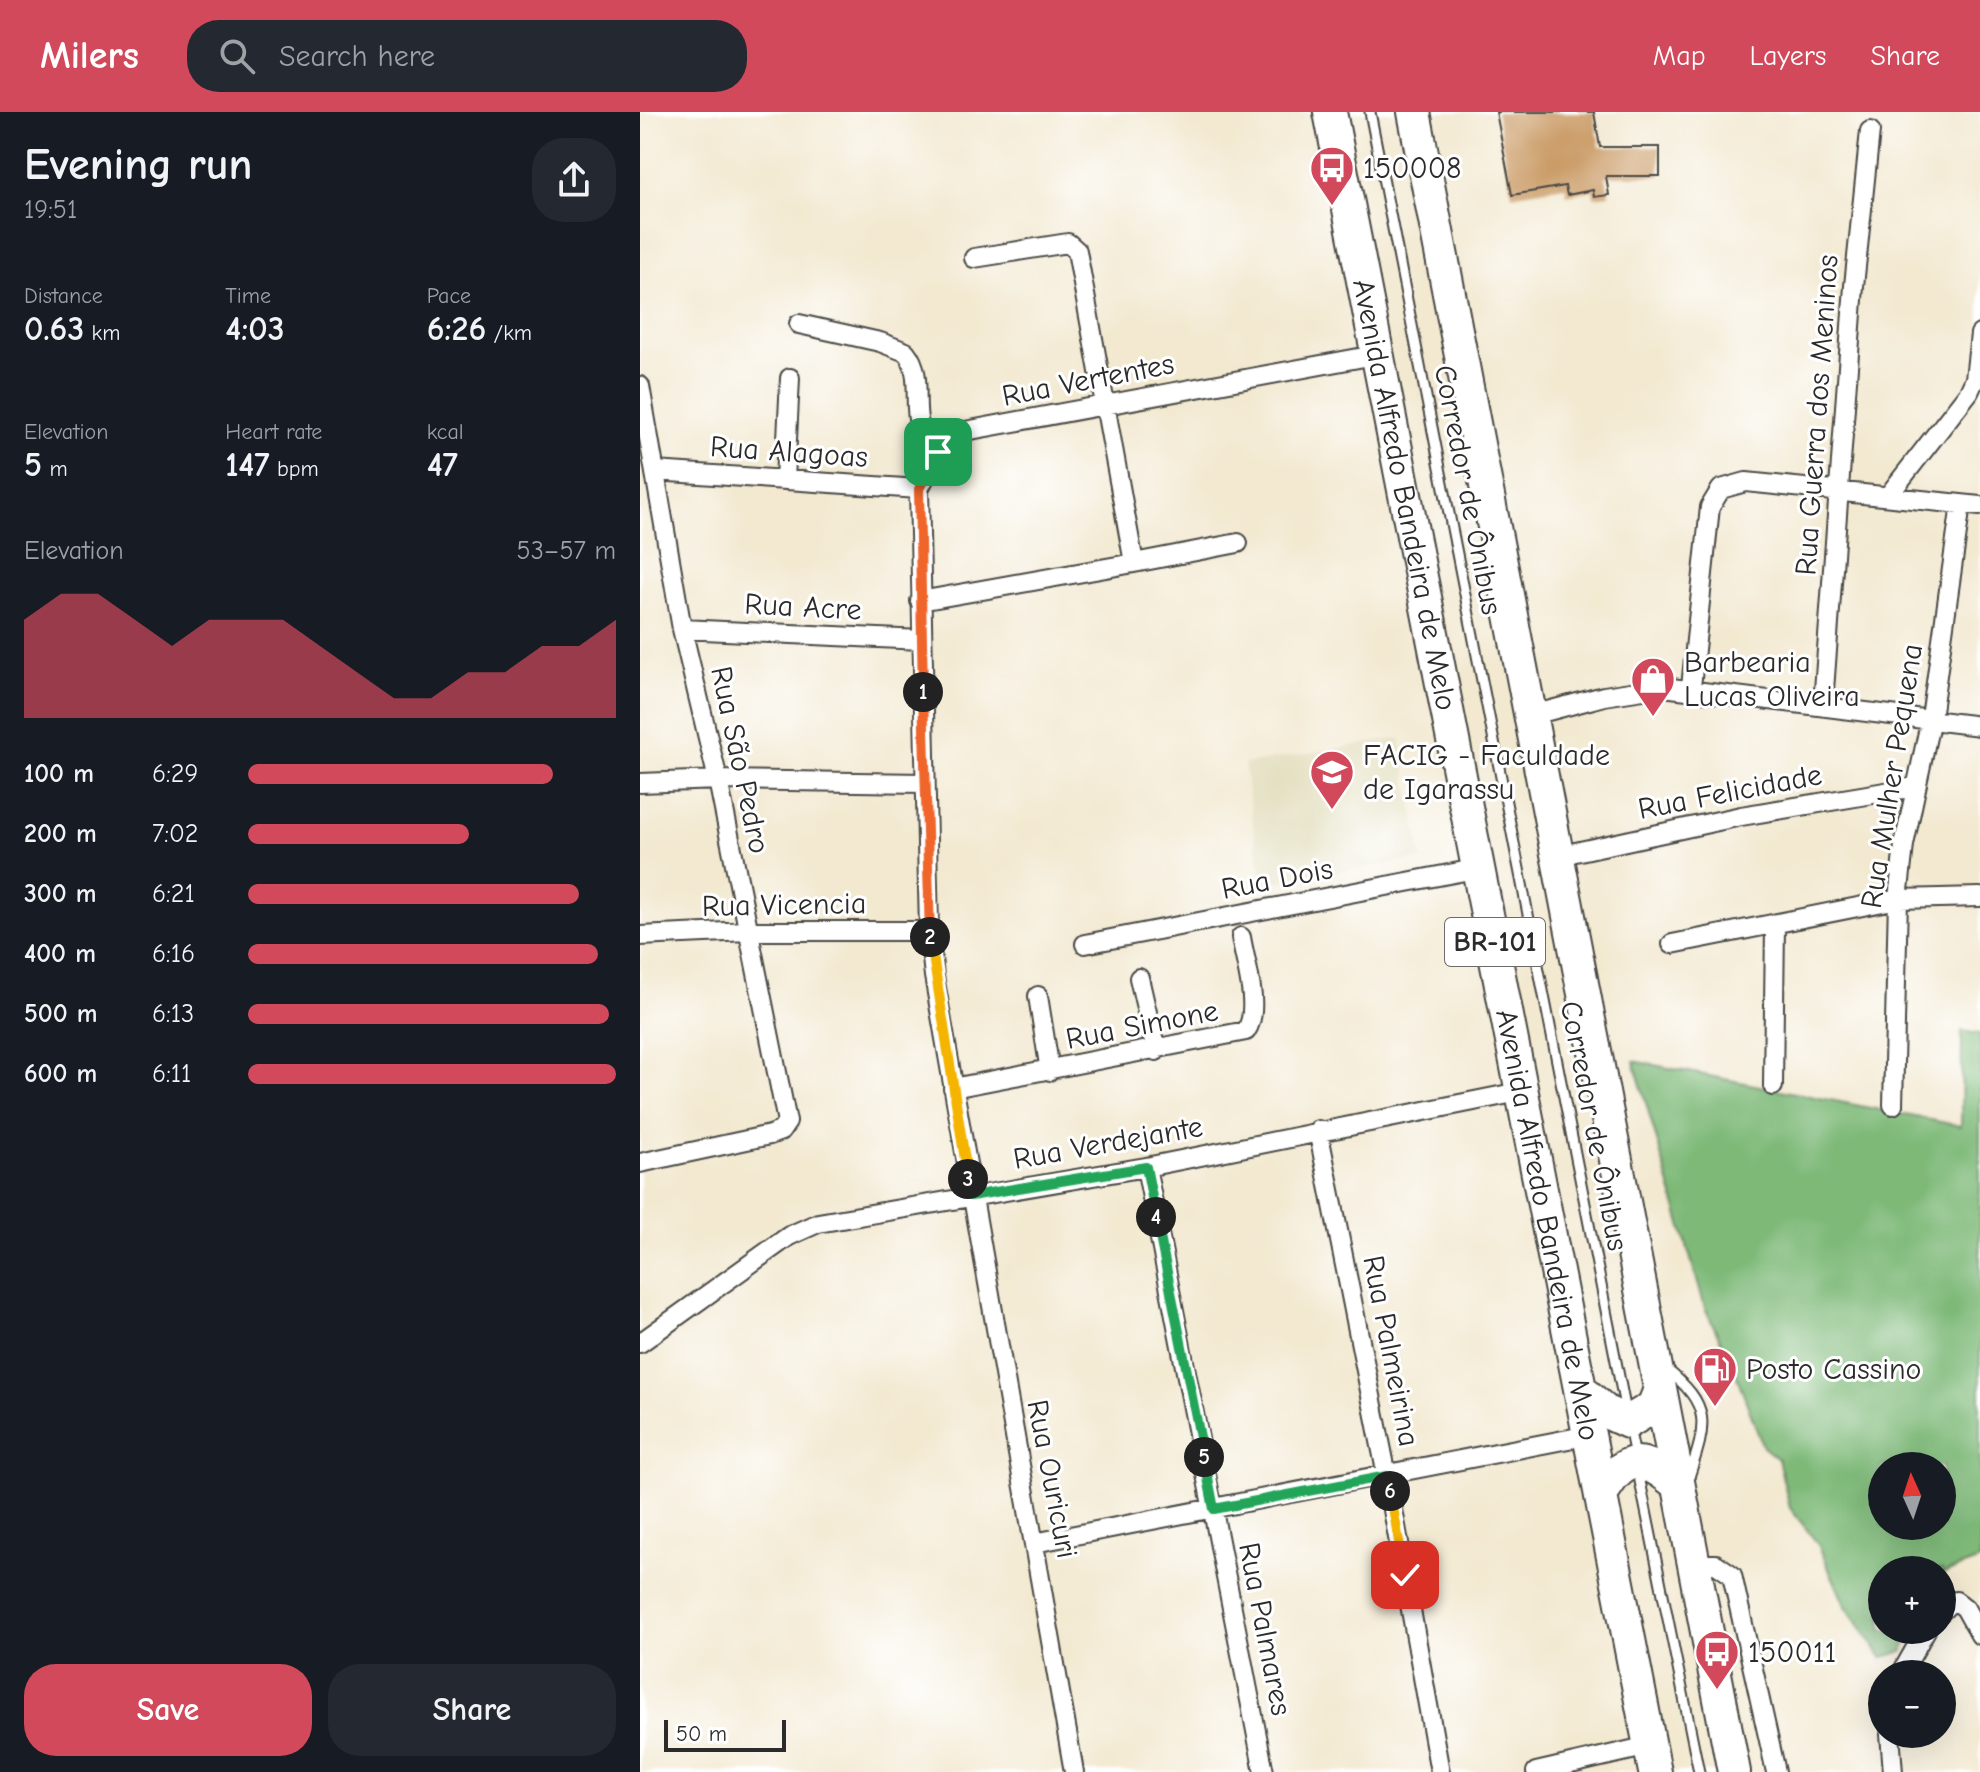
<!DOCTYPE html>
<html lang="en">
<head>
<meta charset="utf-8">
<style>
  :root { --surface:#171b24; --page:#242831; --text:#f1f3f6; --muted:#9ea1a6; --accent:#d1495b }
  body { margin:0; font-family:"Comic Neue",sans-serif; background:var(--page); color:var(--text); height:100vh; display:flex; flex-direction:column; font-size:30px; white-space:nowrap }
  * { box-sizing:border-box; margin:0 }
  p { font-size:26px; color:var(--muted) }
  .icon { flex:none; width:44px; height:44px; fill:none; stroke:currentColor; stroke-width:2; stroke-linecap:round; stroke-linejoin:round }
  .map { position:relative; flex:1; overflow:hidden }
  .side { display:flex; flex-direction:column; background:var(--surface); width:640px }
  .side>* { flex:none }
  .needle { width:52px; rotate:357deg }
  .fabs { position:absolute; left:1228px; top:1340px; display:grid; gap:16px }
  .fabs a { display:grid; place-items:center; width:88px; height:88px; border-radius:50%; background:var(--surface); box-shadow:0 8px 32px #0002; font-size:40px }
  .scale { position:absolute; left:24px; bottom:20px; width:122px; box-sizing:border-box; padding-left:8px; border:4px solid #2b2b2b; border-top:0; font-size:22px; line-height:28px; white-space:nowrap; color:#2b2b2b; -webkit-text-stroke:6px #fff; paint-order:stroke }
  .pin { position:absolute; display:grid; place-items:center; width:68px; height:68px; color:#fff; margin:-34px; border-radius:16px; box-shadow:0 4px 12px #0006 }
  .km { position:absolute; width:40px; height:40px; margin:-20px; border-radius:50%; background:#222; color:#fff; font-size:22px; line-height:40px; text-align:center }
  .round { display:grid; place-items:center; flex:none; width:84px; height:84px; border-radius:32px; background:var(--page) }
  .headline { display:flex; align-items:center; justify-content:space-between; height:136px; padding:0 24px }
  h1 { font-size:44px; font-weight:700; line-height:60px }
  .metrics { display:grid; grid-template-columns:repeat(3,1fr); gap:12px; height:136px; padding:8px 24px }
  .metrics div { display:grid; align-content:center }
  .metrics b { font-size:34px; font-weight:700 }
  .metrics small { font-size:22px; font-weight:400 }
  .metrics p { font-size:22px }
  .chart { height:224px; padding:16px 24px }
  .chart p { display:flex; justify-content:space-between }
  .chart svg { width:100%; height:144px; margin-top:8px; fill:var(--accent); opacity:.7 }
  .primary-button { display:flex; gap:16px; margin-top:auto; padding:16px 24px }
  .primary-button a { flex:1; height:92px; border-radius:32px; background:var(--accent); color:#fff; font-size:32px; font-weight:700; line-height:92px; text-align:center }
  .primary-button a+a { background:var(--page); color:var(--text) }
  ul { padding:0 24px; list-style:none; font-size:26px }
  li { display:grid; grid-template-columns:128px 96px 1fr; align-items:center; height:60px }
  li i { height:20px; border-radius:10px; background:var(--accent) }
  header { display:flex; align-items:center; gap:48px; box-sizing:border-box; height:112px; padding:0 40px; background:var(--accent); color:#fff }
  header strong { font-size:38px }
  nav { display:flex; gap:44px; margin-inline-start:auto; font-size:28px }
  .search { width:560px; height:72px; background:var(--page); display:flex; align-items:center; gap:20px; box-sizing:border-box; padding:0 28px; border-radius:32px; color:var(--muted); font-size:30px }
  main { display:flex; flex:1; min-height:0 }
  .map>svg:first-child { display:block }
  .built { fill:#e1dcba }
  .forest { fill:#7eb978; stroke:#547252; stroke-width:2; fill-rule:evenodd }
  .building { fill:#ca9b66 }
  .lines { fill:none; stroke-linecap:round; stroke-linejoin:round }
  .lane-casing { stroke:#494844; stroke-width:13 }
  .street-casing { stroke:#494844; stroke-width:22 }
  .highway-casing { stroke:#494844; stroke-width:36 }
  .lane { stroke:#fff; stroke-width:9 }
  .street { stroke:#fff; stroke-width:18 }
  .highway { stroke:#fff; stroke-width:32 }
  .split-1-casing { stroke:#fff; stroke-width:16 }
  .split-2-casing { stroke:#fff; stroke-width:16 }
  .split-3-casing { stroke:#fff; stroke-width:16 }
  .split-4-casing { stroke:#fff; stroke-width:16 }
  .split-5-casing { stroke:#fff; stroke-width:16 }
  .split-6-casing { stroke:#fff; stroke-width:16 }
  .split-7-casing { stroke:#fff; stroke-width:16 }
  .split-1 { stroke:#f0652b; stroke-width:10 }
  .split-2 { stroke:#f0652b; stroke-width:10 }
  .split-3 { stroke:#f5b400; stroke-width:10 }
  .split-4 { stroke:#22a559; stroke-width:10 }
  .split-5 { stroke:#22a559; stroke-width:10 }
  .split-6 { stroke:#22a559; stroke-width:10 }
  .split-7 { stroke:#f5b400; stroke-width:10 }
  .labels { text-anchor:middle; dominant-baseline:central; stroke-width:6; stroke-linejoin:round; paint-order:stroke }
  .shield { fill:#fff; stroke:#6b6b6b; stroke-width:2 }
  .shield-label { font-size:28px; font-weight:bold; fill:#2b2b2b }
  .poi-label { font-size:30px; fill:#2b2b2b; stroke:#fff; text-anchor:start }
  .street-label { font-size:30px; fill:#2b2b2b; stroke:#fff }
</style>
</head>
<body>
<header>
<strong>Milers</strong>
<div class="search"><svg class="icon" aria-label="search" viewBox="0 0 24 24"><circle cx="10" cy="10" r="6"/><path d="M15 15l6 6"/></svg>Search here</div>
<nav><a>Map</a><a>Layers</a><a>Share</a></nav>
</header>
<main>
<section class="side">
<div class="headline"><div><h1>Evening run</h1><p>19:51</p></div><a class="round"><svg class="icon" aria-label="share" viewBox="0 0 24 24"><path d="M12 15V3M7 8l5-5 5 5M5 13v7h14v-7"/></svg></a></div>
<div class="metrics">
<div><p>Distance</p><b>0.63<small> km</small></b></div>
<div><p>Time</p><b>4:03</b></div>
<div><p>Pace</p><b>6:26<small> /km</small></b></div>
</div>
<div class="metrics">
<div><p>Elevation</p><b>5<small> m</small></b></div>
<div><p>Heart rate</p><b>147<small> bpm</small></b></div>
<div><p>kcal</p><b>47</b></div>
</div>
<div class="chart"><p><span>Elevation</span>53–57 m</p>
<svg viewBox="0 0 160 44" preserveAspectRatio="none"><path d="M0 44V14L10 6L20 6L30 14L40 22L50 14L60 14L70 14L80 22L90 30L100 38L110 38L120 30L130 30L140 22L150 22L160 14V44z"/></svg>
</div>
<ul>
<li><b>100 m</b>6:29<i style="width:83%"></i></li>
<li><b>200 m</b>7:02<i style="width:60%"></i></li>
<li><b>300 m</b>6:21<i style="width:90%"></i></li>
<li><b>400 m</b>6:16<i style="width:95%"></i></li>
<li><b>500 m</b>6:13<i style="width:98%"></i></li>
<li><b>600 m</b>6:11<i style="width:100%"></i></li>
</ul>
<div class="primary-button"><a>Save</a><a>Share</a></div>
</section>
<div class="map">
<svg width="1340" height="1660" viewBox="0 0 1340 1660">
  <rect width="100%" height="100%" fill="#fff"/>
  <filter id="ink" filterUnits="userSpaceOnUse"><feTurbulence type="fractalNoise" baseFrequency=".0125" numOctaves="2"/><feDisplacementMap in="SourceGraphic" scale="16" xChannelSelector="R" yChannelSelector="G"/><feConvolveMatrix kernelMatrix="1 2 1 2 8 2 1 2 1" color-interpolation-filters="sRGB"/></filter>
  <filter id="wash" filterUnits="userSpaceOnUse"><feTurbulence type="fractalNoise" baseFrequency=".006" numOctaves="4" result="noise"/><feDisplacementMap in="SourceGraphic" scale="32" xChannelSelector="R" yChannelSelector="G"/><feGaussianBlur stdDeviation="1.8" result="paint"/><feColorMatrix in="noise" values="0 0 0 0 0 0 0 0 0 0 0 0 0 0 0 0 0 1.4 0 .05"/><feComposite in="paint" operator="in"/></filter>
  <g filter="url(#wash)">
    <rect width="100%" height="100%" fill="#f3e9d1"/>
    <path class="built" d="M760 626 782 747 622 772 604 652Z"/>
    <path class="forest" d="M1322 919 1340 922V1448L1302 1462V1458H1242V1518H1269L1263 1540 1242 1545 1205 1493 1178 1432 1150 1396 1138 1347 1123 1335 1093 1254 1065 1196 994 949 1321 1014ZM1242 1354H1302V1414H1242Z"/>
    <g id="blocks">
      <path class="building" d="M856 0H954L960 35H1020V64H966L969 83 954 85 953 78 927 83 925 74 872 83Z"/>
    </g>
  </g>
  <g filter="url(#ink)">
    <use href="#blocks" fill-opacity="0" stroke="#494844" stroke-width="2"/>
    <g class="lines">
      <g class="lane-casing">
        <path id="lane" d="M730 0 986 1300
          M1025 1256C1074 1295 1066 1313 1048 1368
          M989 1315 1059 1660"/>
      </g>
      <g class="street-casing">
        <path id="street" d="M334 146 428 131 437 139 494 451 598 431
          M159 212 240 230 266 240C290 270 260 313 298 340
          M0 274 42 517 78 668 147 1010 141 1019 130 1023 0 1051
          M15 359 279 377
          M145 368 150 266
          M1248 384 1329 280 1335 267 1340 222
          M280 489 494 451
          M42 517 282 528
          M1051 575 1070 395 1081 377 1106 370 1340 394
          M1183 592 1214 174 1230 19
          M889 604 964 584 1023 575 1340 614
          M0 671 78 668 285 671
          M917 744 1101 704 1275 675
          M0 824 108 819H289
          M445 832 840 756
          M1032 832 1258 787 1340 785
          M499 866 516 939
          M398 884 410 959
          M1133 974 1135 814
          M313 976 606 919C621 897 605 851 601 825
          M1253 993 1258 787 1264 733 1291 606 1321 392
          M678 1018 747 1364 800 1660
          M506 1055 624 1660
          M0 1231 149 1124 178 1111 506 1055 884 979
          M394 1431 949 1323
          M1053 1452H1076L1092 1463 1136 1660
          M1302 1499 1311 1490 1316 1489 1325 1496 1340 1523
          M1261 1562 1286 1518
          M1250 1622 1253 1660
          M434 1660 294 864 289 819 279 377 298 340 325 319 740 242
          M896 1660 1009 1634"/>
      </g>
      <g class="highway-casing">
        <g id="highway">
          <path id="s1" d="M690 0 1015 1660"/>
          <path d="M774 0 1094 1660"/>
          <path d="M942 1279 966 1300 988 1310 1013 1295 1019 1280"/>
          <path d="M961 1383C985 1341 1003 1343 1038 1373"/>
        </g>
      </g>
      <use href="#lane" class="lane"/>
      <use href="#street" class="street"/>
      <use href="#highway" class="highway"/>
    </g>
  </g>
  <g class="lines" filter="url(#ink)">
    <g class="split-1-casing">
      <path id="split-1" d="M283 580 279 377 298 340"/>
    </g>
    <g class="split-2-casing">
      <path id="split-2" d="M283 580 290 825"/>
    </g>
    <g class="split-3-casing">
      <path id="split-3" d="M290 825 328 1067"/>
    </g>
    <g class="split-4-casing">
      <path id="split-4" d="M328 1067 331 1084 506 1055 516 1105"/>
    </g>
    <g class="split-5-casing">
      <path id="split-5" d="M516 1105 564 1345"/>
    </g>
    <g class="split-6-casing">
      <path id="split-6" d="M564 1345 574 1397 747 1364 750 1379"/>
    </g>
    <g class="split-7-casing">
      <path id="split-7" d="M750 1379 765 1463"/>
    </g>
    <use href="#split-1" class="split-1"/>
    <use href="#split-2" class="split-2"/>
    <use href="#split-3" class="split-3"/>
    <use href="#split-4" class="split-4"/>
    <use href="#split-5" class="split-5"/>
    <use href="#split-6" class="split-6"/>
    <use href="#split-7" class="split-7"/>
  </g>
  <defs>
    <g id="bus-pin" transform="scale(2.3)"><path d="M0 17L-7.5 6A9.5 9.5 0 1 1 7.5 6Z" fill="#d1495b" stroke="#fff"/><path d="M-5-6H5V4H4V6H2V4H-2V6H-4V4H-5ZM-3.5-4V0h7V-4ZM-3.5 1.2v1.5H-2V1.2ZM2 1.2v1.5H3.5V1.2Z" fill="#fff"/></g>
    <g id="shop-pin" transform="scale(2.3)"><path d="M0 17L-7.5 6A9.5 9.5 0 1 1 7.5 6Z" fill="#d1495b" stroke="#fff"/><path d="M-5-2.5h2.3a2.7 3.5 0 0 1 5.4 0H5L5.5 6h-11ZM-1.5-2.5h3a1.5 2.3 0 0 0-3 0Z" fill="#fff"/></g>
    <g id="university-pin" transform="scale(2.3)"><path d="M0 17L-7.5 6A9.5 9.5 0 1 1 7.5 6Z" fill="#d1495b" stroke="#fff"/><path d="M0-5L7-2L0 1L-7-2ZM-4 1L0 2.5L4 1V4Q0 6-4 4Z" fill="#fff"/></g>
    <g id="fuel-pin" transform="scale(2.3)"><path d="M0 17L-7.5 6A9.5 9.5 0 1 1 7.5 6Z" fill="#d1495b" stroke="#fff"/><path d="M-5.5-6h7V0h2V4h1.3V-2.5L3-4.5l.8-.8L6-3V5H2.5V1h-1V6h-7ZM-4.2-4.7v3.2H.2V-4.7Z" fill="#fff"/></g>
  </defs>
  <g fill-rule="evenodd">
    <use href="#bus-pin" x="692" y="56"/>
    <use href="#shop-pin" x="1013" y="567"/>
    <use href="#university-pin" x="692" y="660"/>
    <use href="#fuel-pin" x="1075" y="1257"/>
    <use href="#bus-pin" x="1077" y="1540"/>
  </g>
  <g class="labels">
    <rect class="shield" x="805" y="806" width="100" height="48" rx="6"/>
    <g class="shield-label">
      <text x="855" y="830">BR-101</text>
    </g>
    <g class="poi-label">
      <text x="723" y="56">150008</text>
      <text x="1044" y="550">Barbearia<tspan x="1044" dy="34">Lucas Oliveira</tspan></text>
      <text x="723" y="643">FACIG - Faculdade<tspan x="723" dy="34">de Igarassu</tspan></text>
      <text x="1106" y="1257">Posto Cassino</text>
      <text x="1108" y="1540">150011</text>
    </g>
    <g class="street-label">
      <text transform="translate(448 268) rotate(-11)">Rua Vertentes</text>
      <text transform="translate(1177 303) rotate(-86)">Rua Guerra dos Meninos</text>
      <text transform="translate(149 340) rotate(4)">Rua Alagoas</text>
      <text transform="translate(828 378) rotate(79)">Corredor de Ônibus</text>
      <text stroke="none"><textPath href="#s1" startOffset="390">Avenida Alfredo Bandeira de Melo</textPath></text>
      <text transform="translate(163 495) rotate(3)">Rua Acre</text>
      <text transform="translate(100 648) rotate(78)">Rua São Pedro</text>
      <text transform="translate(1252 664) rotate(-81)">Rua Mulher Pequena</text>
      <text transform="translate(1090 680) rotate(-11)">Rua Felicidade</text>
      <text transform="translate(637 767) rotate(-11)">Rua Dois</text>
      <text transform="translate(144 793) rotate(-1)">Rua Vicencia</text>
      <text transform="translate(502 913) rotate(-11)">Rua Simone</text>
      <text transform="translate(954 1014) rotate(79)">Corredor de Ônibus</text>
      <text transform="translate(468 1031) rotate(-10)">Rua Verdejante</text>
      <text stroke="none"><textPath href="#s1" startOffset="1134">Avenida Alfredo Bandeira de Melo</textPath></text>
      <text transform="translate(751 1239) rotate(79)">Rua Palmeirina</text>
      <text transform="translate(412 1367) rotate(79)">Rua Ouricuri</text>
      <text transform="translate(625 1517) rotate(79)">Rua Palmares</text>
    </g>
  </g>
</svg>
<div class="fabs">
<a><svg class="needle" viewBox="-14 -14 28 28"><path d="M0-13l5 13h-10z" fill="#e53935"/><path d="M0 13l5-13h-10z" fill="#9ea1a6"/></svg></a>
<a>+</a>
<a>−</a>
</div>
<div class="scale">50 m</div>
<div class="pin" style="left:298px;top:340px;background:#1e9e55"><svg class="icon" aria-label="arrive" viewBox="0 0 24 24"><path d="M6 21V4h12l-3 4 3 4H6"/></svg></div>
<div class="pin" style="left:765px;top:1463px;background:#d93025"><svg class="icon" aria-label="check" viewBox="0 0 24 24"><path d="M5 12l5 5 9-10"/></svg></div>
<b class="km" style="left:283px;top:580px">1</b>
<b class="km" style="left:290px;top:825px">2</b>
<b class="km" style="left:328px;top:1067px">3</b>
<b class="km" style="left:516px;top:1105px">4</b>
<b class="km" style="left:564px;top:1345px">5</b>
<b class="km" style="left:750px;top:1379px">6</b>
</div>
</main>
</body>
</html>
